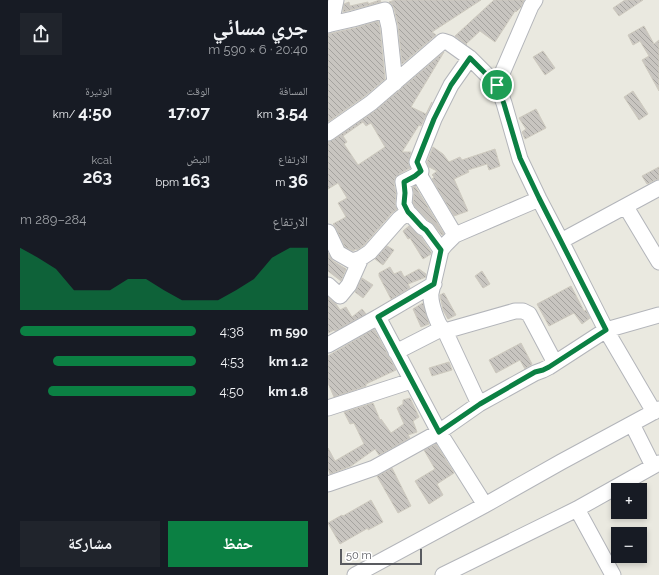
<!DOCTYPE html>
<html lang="ar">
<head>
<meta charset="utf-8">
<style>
  :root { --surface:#171b24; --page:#20242c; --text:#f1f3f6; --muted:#9ea1a6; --accent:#0b8043 }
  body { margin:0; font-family:Raleway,"Noto Naskh Arabic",sans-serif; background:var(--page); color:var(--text); direction:rtl; height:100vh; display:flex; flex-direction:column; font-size:15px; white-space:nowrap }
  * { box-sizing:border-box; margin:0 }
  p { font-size:13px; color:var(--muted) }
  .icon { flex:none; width:22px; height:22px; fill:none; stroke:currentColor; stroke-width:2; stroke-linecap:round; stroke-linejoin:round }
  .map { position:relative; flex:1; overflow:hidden; direction:ltr }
  .sheet { display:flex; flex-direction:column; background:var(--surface); width:328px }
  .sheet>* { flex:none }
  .buttons { position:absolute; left:283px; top:483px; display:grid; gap:8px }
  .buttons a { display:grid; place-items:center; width:36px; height:36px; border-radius:0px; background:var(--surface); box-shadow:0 2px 6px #0003; font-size:20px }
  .scale { position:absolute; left:12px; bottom:10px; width:82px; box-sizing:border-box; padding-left:4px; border:2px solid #595b60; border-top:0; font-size:11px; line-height:14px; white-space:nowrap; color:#595b60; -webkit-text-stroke:3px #fff; paint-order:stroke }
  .pin { position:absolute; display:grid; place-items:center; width:34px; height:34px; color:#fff; margin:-17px; border:2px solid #fff; border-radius:50%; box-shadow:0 1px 4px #0007 }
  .round { display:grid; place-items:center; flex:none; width:42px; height:42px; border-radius:0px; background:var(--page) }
  .headline { display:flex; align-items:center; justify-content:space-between; height:68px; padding:0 20px }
  h1 { font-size:22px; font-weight:700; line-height:30px }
  .stats { display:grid; grid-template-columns:repeat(3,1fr); gap:6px; height:68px; padding:4px 20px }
  .stats div { display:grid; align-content:center }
  .stats b { font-size:17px; font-weight:700 }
  .stats small { font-size:11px; font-weight:400 }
  .stats p { font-size:11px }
  .chart { height:112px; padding:8px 20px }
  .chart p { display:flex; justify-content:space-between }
  .chart svg { width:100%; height:72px; margin-top:4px; fill:var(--accent); opacity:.7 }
  .action { display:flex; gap:8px; margin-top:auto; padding:8px 20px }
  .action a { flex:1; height:46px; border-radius:0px; background:var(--accent); color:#fff; font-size:16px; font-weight:700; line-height:46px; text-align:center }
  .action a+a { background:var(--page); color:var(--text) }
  ul { padding:0 20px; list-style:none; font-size:13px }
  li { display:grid; grid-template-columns:64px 48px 1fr; align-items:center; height:30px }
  li i { height:10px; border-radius:5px; background:var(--accent) }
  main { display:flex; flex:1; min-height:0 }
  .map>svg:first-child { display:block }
  .building { fill:url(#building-back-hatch); stroke:#cecabf; fill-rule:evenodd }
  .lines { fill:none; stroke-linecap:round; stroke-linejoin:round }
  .minor-casing { stroke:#b3b5ba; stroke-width:17 }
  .minor { stroke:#fff; stroke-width:15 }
  .route-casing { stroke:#fff; stroke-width:8 }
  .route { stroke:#0b8043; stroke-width:5 }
</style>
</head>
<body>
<main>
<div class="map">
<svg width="331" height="575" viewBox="0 0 331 575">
  <defs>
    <pattern id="building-back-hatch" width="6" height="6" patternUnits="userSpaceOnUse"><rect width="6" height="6" fill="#c8c5c0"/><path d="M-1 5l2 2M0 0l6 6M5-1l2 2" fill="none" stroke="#a5a39f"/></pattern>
  </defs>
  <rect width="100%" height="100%" fill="#eae9e0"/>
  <path class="building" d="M52 0 53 2 15 12 16 4 21 2 22 6 40 2V4Z
    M67 0H153L104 32 108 35 74 64 70 25 66 8 64 4 61 2Z
    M166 0H196L193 7 188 12 187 11 167 42 152 31 138 44 139 45 127 36Z
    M297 0H315L291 16 285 8Z
    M50 21 52 29 57 79 37 96 0 122V34L27 28Z
    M316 26 326 44 331 40V91L314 60 321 56 312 41 305 45 300 35Z
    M215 51 227 68 217 75 205 57Z
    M116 52 83 107 98 114 104 102 93 126 91 125 74 152H83L80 162 82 168 71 174 67 178 66 184 68 193 67 204 69 209 64 213 36 245 29 250 28 249 25 251 17 247 8 228 5 224 18 217 10 203 19 198 10 183 0 189V142L5 140 48 110ZM35 122 38 126 43 123 57 147 30 165 16 144 19 142 15 136Z
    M305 91 320 114 311 120 296 97Z
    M208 109 218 128 197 139 194 132 198 129 191 118Z
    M105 147 115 154 121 162 132 157 134 160 167 149 172 166 161 170 159 164 140 170 141 172 126 179 140 211 126 216 104 179 106 177 104 175 109 171 101 167 99 162Z
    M331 167V179L327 180 319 184 314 176Z
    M87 186 116 234 114 235 106 225 100 220 87 207 85 202 86 194 85 187Z
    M81 226 88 233 93 237 103 252V254L95 259 82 238 80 239 75 231Z
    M59 246 66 250 55 265 47 259Z
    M0 253 5 261 18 269 13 281 0 271Z
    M62 267 66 274 73 271 76 277 91 269 98 274V277L80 284 82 288 63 299 51 276V273Z
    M154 271 162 284 155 288 147 276Z
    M34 278 45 285 35 298 27 292Z
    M243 286 256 311 258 310 262 318 254 324 246 313 221 326 209 304Z
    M116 293 128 315 120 319 115 310 112 295Z
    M0 297 8 304 12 310 18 307 24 317 34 309 38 314 7 331 6 330 0 333Z
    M95 303 101 324 93 327 85 309Z
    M46 329 68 370 38 384V386L6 397 0 383V356Z
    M193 343 204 364 197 369 192 360 168 373 161 360Z
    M121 362 124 370 104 376 101 368Z
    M82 398 91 417 85 421 89 432 80 435 82 438 51 455 47 449 23 466 2 474 0 468V448L7 461 36 444 26 423 22 424 16 412 45 403 52 420 53 419 63 433 76 424 69 408 75 404V400Z
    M108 444 126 473 109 484 115 495 101 504 87 481 107 469 96 450Z
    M64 468 83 506 70 513 49 476Z
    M43 500 55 522 40 530V528L12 544 0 523 14 515 15 516Z"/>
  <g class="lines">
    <g class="minor-casing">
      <path id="minor" d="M3 24 8 0
        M0 25 3 24 25 19 57 10 61 27 67 83
        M169 85 203 6 207 0
        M0 133 43 103 115 41 121 43 142 58 169 85 176 103 192 159 211 199 233 241 278 330 326 412
        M93 171 87 176 75 182 77 193 76 204 80 212 83 215 94 227 99 230 113 250
        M298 207 331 262
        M0 232 10 253 24 261 33 258 42 252 71 219 80 212
        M127 235 92 176 93 171 89 162 106 119 123 85 142 58
        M233 241 331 188
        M0 285 12 296 21 285 33 258
        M50 317 111 432 157 505
        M117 331 187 311H195L201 314 227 363
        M0 345 50 317 106 284
        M68 352 113 329
        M151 404 117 331C109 326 102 302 103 293L113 250 117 245 127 235 211 199
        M0 408 83 381
        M304 424 325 466
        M0 484 46 468 111 432 151 404 207 373 215 370 221 367 278 330 331 315
        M249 509 285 575
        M27 575 157 505 233 462 331 409
        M115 575 249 509 331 463"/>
    </g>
    <use href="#minor" class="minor"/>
  </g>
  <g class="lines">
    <g class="route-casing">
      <path id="route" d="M142 58 169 85 176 104 192 158 211 198 278 330 221 367 215 370 207 372 152 404 111 432 50 317 106 284 113 250 98 230 94 227 83 215 80 212 76 204 77 193 76 182 87 176 93 171 89 162 106 119 123 85Z"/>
    </g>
    <use href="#route" class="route"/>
  </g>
</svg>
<div class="buttons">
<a>+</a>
<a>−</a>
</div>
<div class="scale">50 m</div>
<div class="pin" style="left:169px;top:85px;background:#1e9e55"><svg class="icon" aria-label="arrive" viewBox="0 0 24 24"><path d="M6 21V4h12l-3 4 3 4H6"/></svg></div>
</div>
<section class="sheet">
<div class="headline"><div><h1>جري مسائي</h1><p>20:40 · 6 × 590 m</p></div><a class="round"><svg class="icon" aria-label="share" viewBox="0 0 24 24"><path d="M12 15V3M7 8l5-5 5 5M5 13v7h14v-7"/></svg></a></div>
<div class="stats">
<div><p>المسافة</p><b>3.54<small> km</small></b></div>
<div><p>الوقت</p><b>17:07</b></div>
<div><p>الوتيرة</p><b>4:50<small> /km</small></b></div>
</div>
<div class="stats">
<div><p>الارتفاع</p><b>36<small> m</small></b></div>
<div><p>النبض</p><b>163<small> bpm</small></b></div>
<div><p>kcal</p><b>263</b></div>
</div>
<div class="chart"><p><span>الارتفاع</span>284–289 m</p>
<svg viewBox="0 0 160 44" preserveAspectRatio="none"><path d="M0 44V6L10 12L20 19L30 32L40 32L50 32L60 25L70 25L80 32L90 38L100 38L110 38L120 32L130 25L140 12L150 6L160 6V44z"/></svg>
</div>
<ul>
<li><b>590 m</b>4:38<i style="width:100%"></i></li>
<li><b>1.2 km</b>4:53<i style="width:81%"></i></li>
<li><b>1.8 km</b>4:50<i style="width:84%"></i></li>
</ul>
<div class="action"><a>حفظ</a><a>مشاركة</a></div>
</section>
</main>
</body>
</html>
